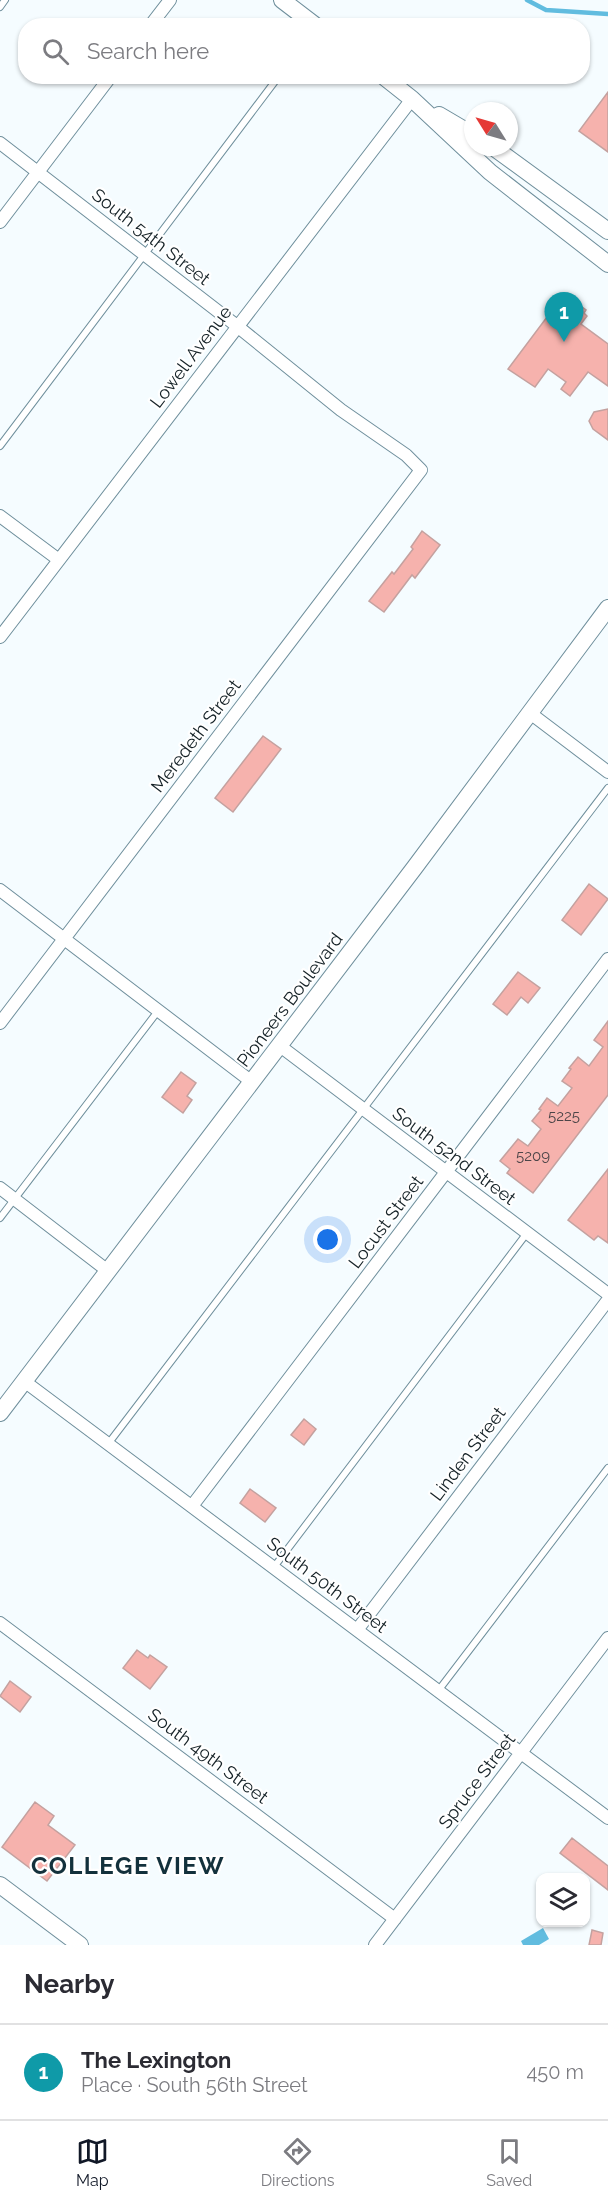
<!DOCTYPE html>
<html lang="en">
<head>
<meta charset="utf-8">
<style>
	body { margin:0; font-family:Raleway,sans-serif; background:#f7f7f7; color:#2b2b33 }
	.controls { position:absolute; right:18px; bottom:18px; display:grid; overflow:hidden; border-radius:12px; box-shadow:0 2px 4px #0004 }
	.controls button { width:54px; height:54px; display:grid; place-items:center; padding:0; border:0; border-bottom:2px solid #e1e1e2; background:#fff; color:#2b2b33; font:30px sans-serif }
	.compass { position:absolute; left:464px; top:102px; width:54px; height:54px; border-radius:50%; background:#fff; box-shadow:0 2px 4px #0004; rotate:307deg }
	.you { position:absolute; left:328px; top:1240px; width:21px; height:21px; margin:-15px; border:4px solid #fff; border-radius:50%; background:#1a73e8; box-shadow:0 0 0 9px #1a73e833 }
	.badge { display:grid; place-items:center; width:39px; height:39px; border-radius:50%; background:#111827; color:#fff; font-size:20px; font-weight:700 }
	.pin { position:absolute; translate:-50% -50px; filter:drop-shadow(0 2px 3px #0008) }
	.pin::after { content:''; position:absolute; top:32px; width:21px; height:18px; background:inherit; clip-path:polygon(0 0,100% 0,50% 100%) }
	.list { margin:0; padding:0; list-style:none }
	h2 { display:flex; justify-content:space-between; align-items:center; height:78px; margin:0; padding:0 24px; font-size:26px }
	h2 small { font-size:20px; font-weight:400; color:#7c7c81 }
	.list li { display:grid; grid-template-columns:39px 1fr auto; gap:18px; align-items:center; box-sizing:border-box; height:96px; padding:0 24px; border-top:2px solid #e1e1e2 }
	.list b { display:block; font-size:22px; white-space:nowrap }
	.list p { margin:0; font-size:20px; white-space:nowrap; color:#7c7c81 }
	.list em { font-size:20px; font-style:normal; color:#7c7c81 }
	.icon { flex:none; width:33px; height:33px; fill:none; stroke:currentColor; stroke-width:2; stroke-linecap:round; stroke-linejoin:round }
	.map { position:relative; flex:none; width:608px; height:1945px; overflow:hidden }
	.search { position:absolute; background:#fff; box-shadow:0 2px 4px #0004; left:18px; right:18px; top:18px; height:66px; display:flex; align-items:center; gap:15px; box-sizing:border-box; padding:0 21px; border-radius:24px; color:#7c7c81; font-size:22px }
	.sheet { height:174px; background:#fff }
	nav { display:flex; justify-content:space-around; align-items:center; box-sizing:border-box; height:84px; border-top:2px solid #e1e1e2; background:#fff; font-size:16px; color:#7c7c81 }
	nav a { display:grid; justify-items:center; gap:3px }
	nav .on { color:#111827 }
	.map>svg:first-child { display:block }
</style>
</head>
<body>
<div class="map">
<svg width="608" height="1945" viewBox="0 0 608 1945">
	<rect width="100%" height="100%" fill="#f5fcff"/>
	<path fill="#61bcdf" d="M543,1928L549,1939L539,1945H523L521,1941Z"/>
	<g fill="none" stroke-linecap="round" stroke-linejoin="round">
		<path stroke="#61bcdf" stroke-width="4.5" d="M527,0L546,10L608,14"/>
	</g>
	<path fill="#f6b2ad" stroke="#c4a19f" stroke-width="1.5" d="M608,92V152L579,131Z
		M562,297L568,301L570,298L586,310L584,313L587,316L581,324L608,344V386L588,372L570,396L561,389L566,382L548,369L535,387L508,369Z
		M608,409V440L593,429L589,421L594,412Z
		M422,531L440,545L415,578L412,575L384,612L369,601L392,572L394,574L413,549L411,547Z
		M263,736L281,749L233,812L215,798Z
		M589,884L608,899L581,935L562,920Z
		M518,972L540,988L528,1003L521,997L507,1015L493,1004Z
		M608,1021V1095L533,1193L507,1173L510,1169L500,1161L518,1139L528,1146L541,1129L532,1121L541,1110L539,1109L547,1098L558,1106L572,1088L562,1081L571,1069L569,1068L578,1057L589,1066L603,1047L594,1040Z
		M181,1072L196,1083L187,1096L192,1100L183,1113L162,1097Z
		M608,1169V1243L598,1236L594,1240L568,1220Z
		M304,1419L316,1429L304,1445L291,1435Z
		M250,1489L276,1508L265,1522L240,1503Z
		M137,1650L148,1658L150,1655L167,1667L150,1689L123,1668Z
		M10,1681L31,1697L20,1712L0,1696Z
		M35,1802L54,1816L48,1825L75,1845L47,1881L2,1847Z
		M572,1838L608,1866V1890L560,1853Z
		M592,1930L603,1933L601,1945H589Z"/>
	<g fill="none" stroke-linecap="round" stroke-linejoin="round">
		<g stroke="#6f8f9c" stroke-width="8">
			<path id="service" d="M0,7L5,0
				M0,446L279,76
				M0,1218L158,1011
				M108,1444L608,788
				M274,1567L527,1233
				M438,1691L608,1468"/>
		</g>
		<g stroke="#6f8f9c" stroke-width="14">
			<path id="minor" d="M150,26L170,0
				M0,143L237,326L341,410L406,455L421,470L0,1023
				M0,222L111,76
				M0,516L59,560
				M0,637L412,99
				M530,713L608,772
				M0,890L252,1082
				M280,1046L608,1294
				M0,1188L108,1271
				M24,1381L608,1818
				M192,1506L608,959
				M0,1623L395,1919
				M357,1630L608,1300
				M375,1945L608,1638"/>
		</g>
		<g stroke="#6f8f9c" stroke-width="18">
			<path id="secondary" d="M282,0L316,26
				M383,76L412,99L490,172L608,264
				M439,115L473,135
				M493,147L608,231
				M0,1413L415,867L608,608
				M0,1885L80,1945"/>
		</g>
		<use href="#service" stroke="#fff" stroke-width="6"/>
		<use href="#minor" stroke="#fff" stroke-width="12"/>
		<use href="#secondary" stroke="#fff" stroke-width="16"/>
	</g>
	<g text-anchor="middle" stroke-width="4.5" stroke-linejoin="round" paint-order="stroke">
		<g font-size="15" fill="#4c4548">
			<text x="564" y="1121">5225</text>
			<text x="533" y="1161">5209</text>
		</g>
		<g font-size="18" fill="#142126" stroke="#fff">
			<text transform="translate(151 237) rotate(38)" y="6">South 54th Street</text>
			<text transform="translate(191 357) rotate(-53)" y="6">Lowell Avenue</text>
			<text transform="translate(196 736) rotate(-53)" y="6">Meredeth Street</text>
			<text transform="translate(290 1000) rotate(-53)" y="6">Pioneers Boulevard</text>
			<text transform="translate(454 1156) rotate(37)" y="6">South 52nd Street</text>
			<text transform="translate(386 1222) rotate(-53)" y="6">Locust Street</text>
			<text transform="translate(468 1454) rotate(-53)" y="6">Linden Street</text>
			<text transform="translate(327 1585) rotate(37)" y="6">South 50th Street</text>
			<text transform="translate(208 1756) rotate(37)" y="6">South 49th Street</text>
			<text transform="translate(477 1781) rotate(-53)" y="6">Spruce Street</text>
		</g>
		<g font-size="24" font-weight="bold" letter-spacing="1.5" fill="#13313c" stroke="#fff">
			<text x="128" y="1874">COLLEGE VIEW</text>
		</g>
	</g>
</svg>
<div class="controls">
<button><svg class="icon" aria-label="layers" viewBox="0 0 24 24"><path d="M12 4l9 5-9 5-9-5zM3 14l9 5 9-5"/></svg></button>
</div>
<svg class="compass" viewBox="-18 -18 36 36"><path d="M0-13l5 13h-10z" fill="#e53935"/><path d="M0 13l5-13h-10z" fill="#7c7c81"/></svg>
<div class="you"></div>
<div class="pin badge" style="left:564px;top:342px;background:#0f9aa8">1</div>
<div class="search"><svg class="icon" aria-label="search" viewBox="0 0 24 24"><circle cx="10" cy="10" r="6"/><path d="M15 15l6 6"/></svg>Search here</div>
</div>
<section class="sheet">
<h2>Nearby<small></small></h2>
<ul class="list">
<li><span class="badge" style="background:#0f9aa8">1</span><div><b>The Lexington</b><p>Place · South 56th Street</p></div><em>450 m</em></li>
</ul>
</section>
<nav>
<a class="on"><svg class="icon" aria-label="map" viewBox="0 0 24 24"><path d="M3 6l6-2 6 2 6-2v14l-6 2-6-2-6 2zM9 4v14M15 6v14"/></svg>Map</a>
<a><svg class="icon" aria-label="directions" viewBox="0 0 24 24"><path d="M12 3l9 9-9 9-9-9zM9 14v-3h6M13 9l2 2-2 2"/></svg>Directions</a>
<a><svg class="icon" aria-label="saved" viewBox="0 0 24 24"><path d="M7 4h10v16l-5-4-5 4z"/></svg>Saved</a>
</nav>
</body>
</html>
